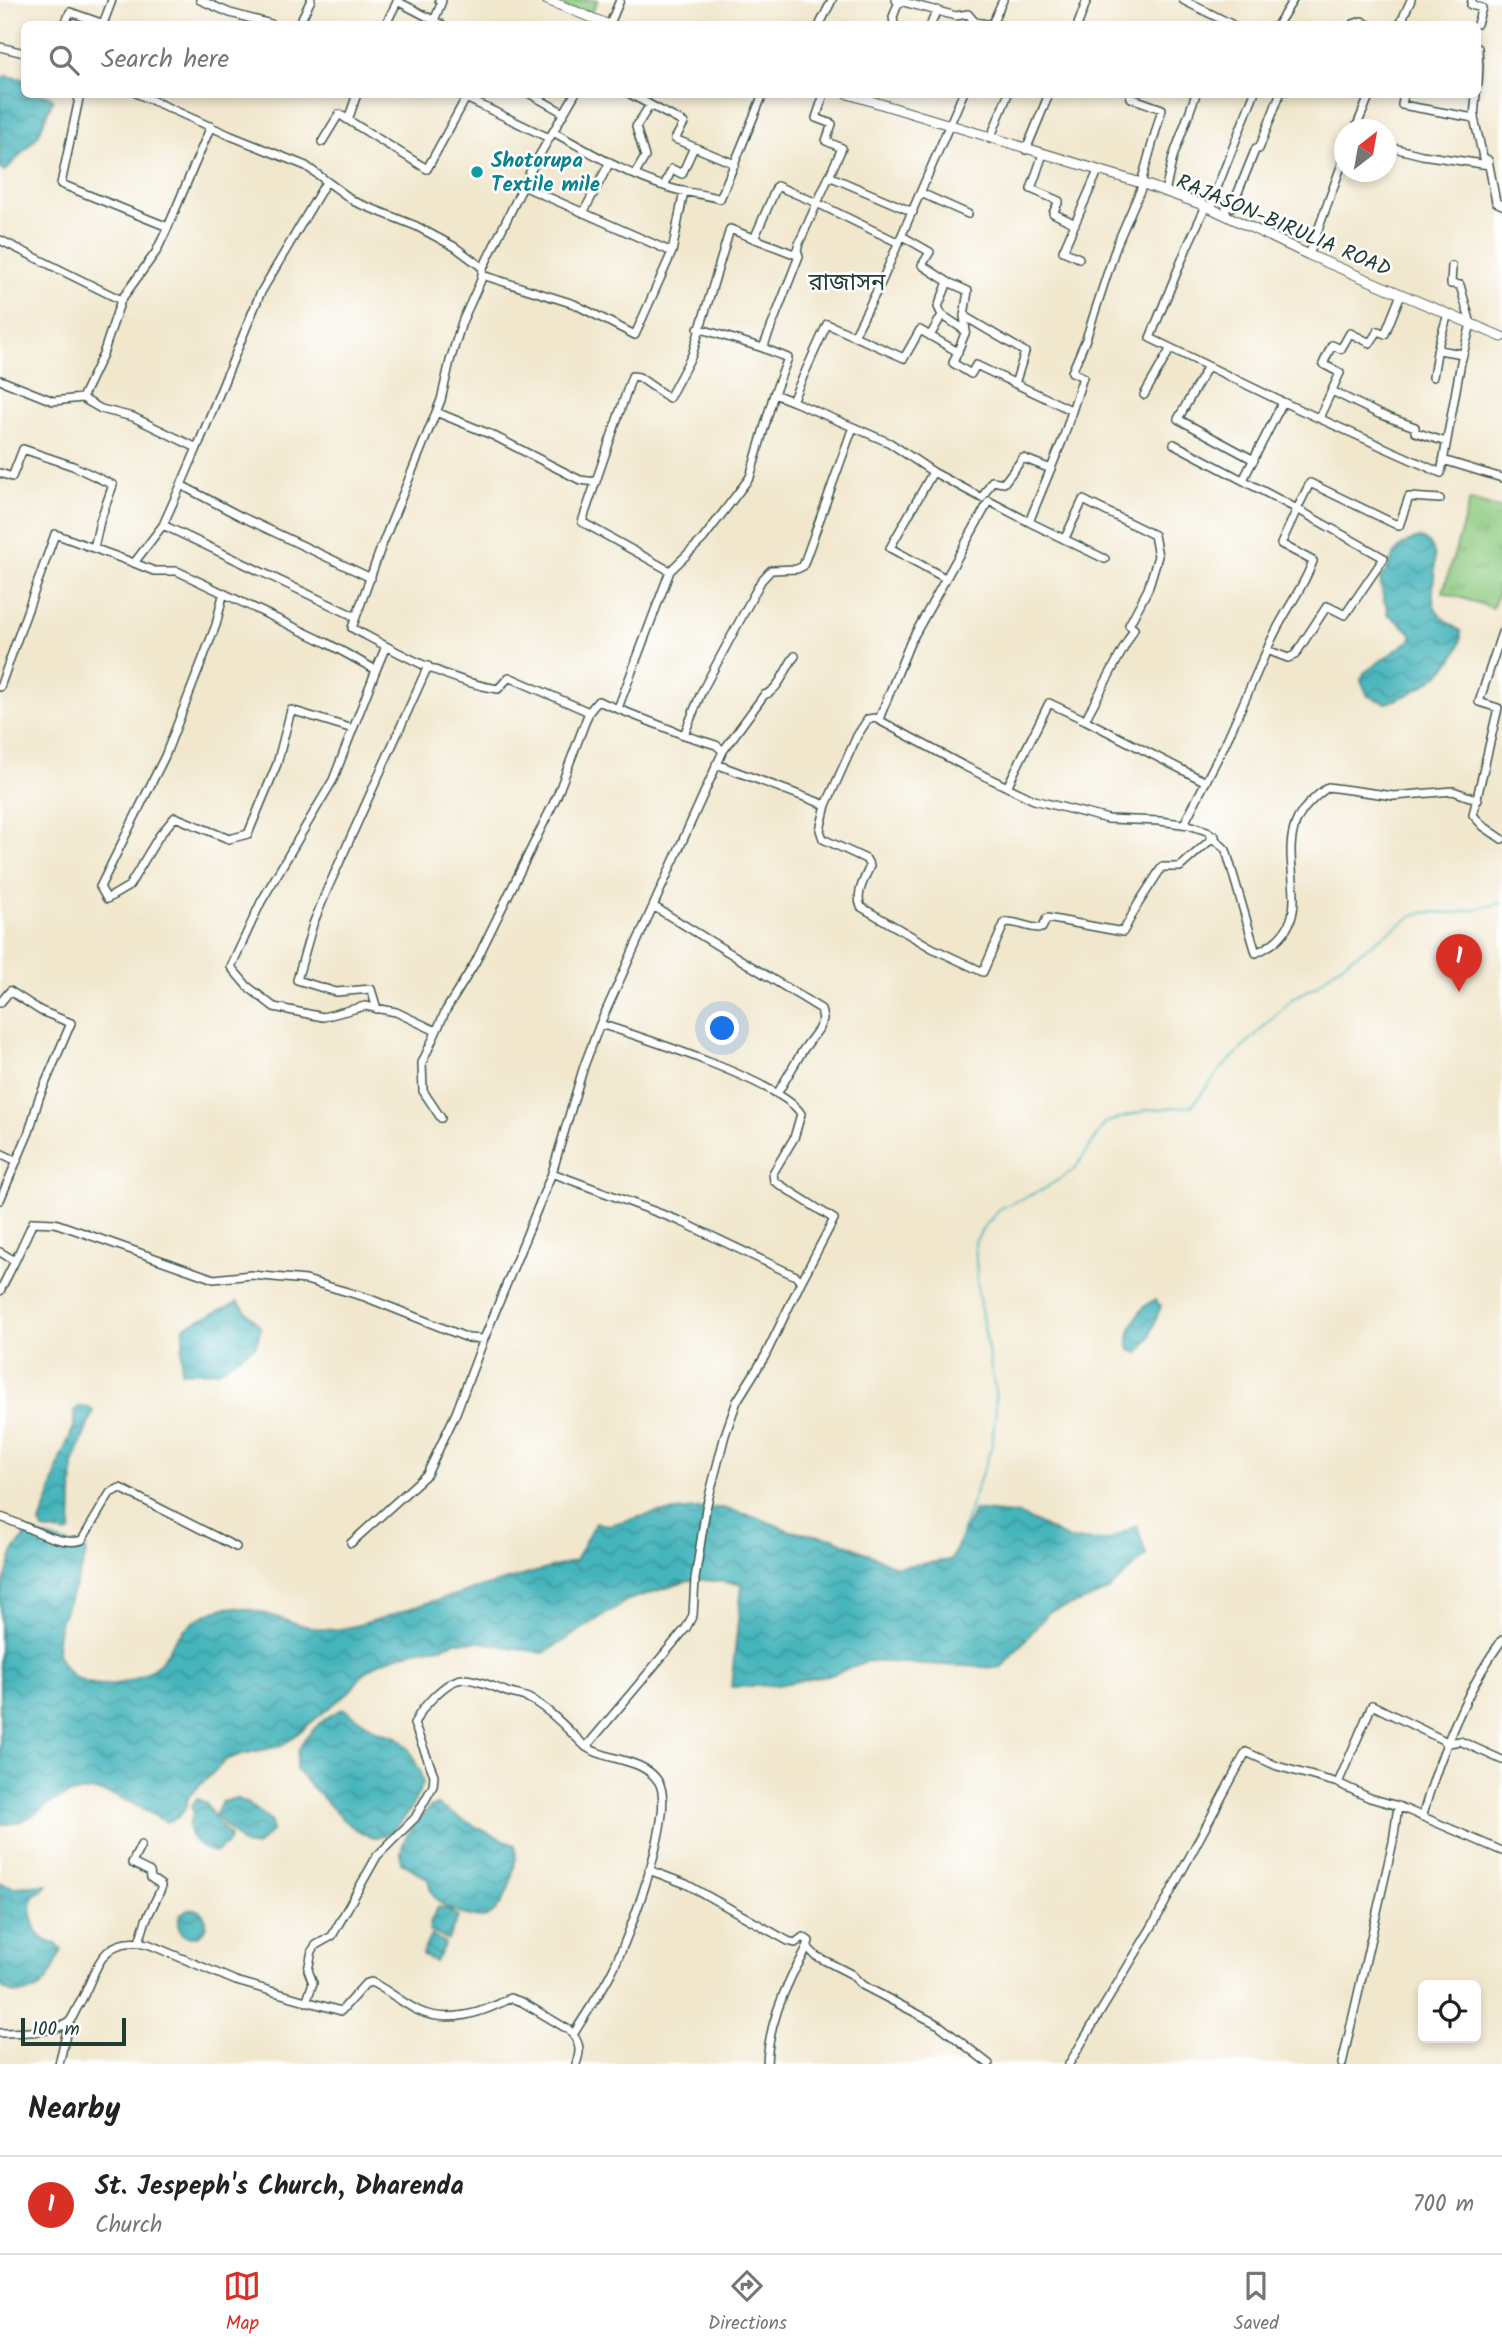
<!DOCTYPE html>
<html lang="en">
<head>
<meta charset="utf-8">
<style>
	body { margin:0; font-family:Kalam,"Noto Sans Bengali",sans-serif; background:#f2f2f2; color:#222 }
	.controls { position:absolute; right:21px; bottom:21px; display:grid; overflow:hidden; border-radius:10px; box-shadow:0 4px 10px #0003 }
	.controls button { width:63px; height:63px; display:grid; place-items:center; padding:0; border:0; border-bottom:2px solid #e0e0e0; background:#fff; color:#222; font:35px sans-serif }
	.compass { position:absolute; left:1334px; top:119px; width:63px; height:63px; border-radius:50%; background:#fff; box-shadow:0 4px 10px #0003; rotate:31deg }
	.scale { position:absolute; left:21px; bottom:18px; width:105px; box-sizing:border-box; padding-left:7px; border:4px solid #1f3d34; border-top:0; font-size:19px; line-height:24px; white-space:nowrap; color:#1f3d34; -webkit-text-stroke:5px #fff; paint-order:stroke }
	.you { position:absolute; left:723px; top:1029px; width:24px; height:24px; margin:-18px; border:5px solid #fff; border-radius:50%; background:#1a73e8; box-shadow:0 0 0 10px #1a73e833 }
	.badge { display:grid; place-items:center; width:46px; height:46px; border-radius:50%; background:#d93025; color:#fff; font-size:23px; font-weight:700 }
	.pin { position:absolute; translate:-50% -58px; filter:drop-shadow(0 2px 4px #0008) }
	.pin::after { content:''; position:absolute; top:37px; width:24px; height:21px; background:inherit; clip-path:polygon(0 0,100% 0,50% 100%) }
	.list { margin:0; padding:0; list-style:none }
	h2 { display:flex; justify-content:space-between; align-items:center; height:91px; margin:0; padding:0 28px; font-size:30px }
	h2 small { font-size:23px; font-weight:400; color:#767676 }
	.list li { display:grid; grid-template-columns:46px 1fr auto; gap:21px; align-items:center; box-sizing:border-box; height:98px; padding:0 28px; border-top:2px solid #e0e0e0 }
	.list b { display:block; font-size:26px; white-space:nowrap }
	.list p { margin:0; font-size:23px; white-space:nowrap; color:#767676 }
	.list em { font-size:23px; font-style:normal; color:#767676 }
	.icon { flex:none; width:38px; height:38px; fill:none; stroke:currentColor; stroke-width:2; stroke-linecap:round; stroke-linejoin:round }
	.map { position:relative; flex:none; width:1502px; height:2064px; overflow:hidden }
	.search { position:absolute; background:#fff; box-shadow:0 4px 10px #0003; left:21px; right:21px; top:21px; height:77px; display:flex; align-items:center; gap:18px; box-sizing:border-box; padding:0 24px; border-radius:10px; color:#767676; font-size:26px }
	.sheet { height:189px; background:#fff }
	nav { display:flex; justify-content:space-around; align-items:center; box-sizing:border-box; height:98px; border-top:2px solid #e0e0e0; background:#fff; font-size:19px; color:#767676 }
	nav a { display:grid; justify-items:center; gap:4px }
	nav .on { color:#d93025 }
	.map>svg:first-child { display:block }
</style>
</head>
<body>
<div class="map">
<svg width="1502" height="2064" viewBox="0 0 1502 2064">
	<defs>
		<pattern id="grass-tufts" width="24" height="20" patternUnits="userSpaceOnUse" patternTransform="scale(1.75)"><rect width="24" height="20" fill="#8cc97f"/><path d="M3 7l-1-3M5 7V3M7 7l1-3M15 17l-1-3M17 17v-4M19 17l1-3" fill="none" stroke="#72a469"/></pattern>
		<pattern id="water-waves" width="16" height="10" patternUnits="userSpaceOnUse" patternTransform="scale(1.75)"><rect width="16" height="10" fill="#45b5bc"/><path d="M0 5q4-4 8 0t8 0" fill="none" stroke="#39949a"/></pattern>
	</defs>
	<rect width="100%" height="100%" fill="#fff"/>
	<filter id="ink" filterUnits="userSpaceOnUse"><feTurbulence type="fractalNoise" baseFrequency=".0143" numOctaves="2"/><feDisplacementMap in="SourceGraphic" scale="14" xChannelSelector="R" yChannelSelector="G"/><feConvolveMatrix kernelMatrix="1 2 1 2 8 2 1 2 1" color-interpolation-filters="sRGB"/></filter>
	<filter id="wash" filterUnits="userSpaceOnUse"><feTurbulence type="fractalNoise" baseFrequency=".00686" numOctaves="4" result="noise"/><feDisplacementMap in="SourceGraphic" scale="28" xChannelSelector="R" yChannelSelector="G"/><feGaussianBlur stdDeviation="1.57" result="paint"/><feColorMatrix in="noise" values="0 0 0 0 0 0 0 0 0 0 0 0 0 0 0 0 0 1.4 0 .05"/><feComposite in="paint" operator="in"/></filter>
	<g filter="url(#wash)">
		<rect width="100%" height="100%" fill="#f1e7cd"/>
		<path fill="url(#grass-tufts)" stroke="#56835a" stroke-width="2" d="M550,0H598L588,20Z
			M1470,500L1502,509V579L1493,608L1443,592Z"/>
		<path fill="url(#water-waves)" stroke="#327978" stroke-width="2" d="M6,76L24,79V94L48,95L53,99L38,136L5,171L0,168V79Z
			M1420,538C1449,547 1425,589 1436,609C1441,619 1453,625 1461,632C1463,666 1414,695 1386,703L1368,696L1361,680L1364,673L1410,640L1413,636L1407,629L1387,613L1388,607L1384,602L1380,580C1395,561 1391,544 1420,538Z
			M1155,1300L1161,1306C1154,1321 1151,1343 1138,1353L1130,1349C1125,1334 1139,1306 1155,1300Z
			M238,1302L261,1328L256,1345L218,1371L181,1372L184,1327Z
			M80,1406L89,1407L93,1412L73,1464L71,1530L67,1534L43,1530L40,1523L49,1499L60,1459L74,1427V1411Z
			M706,1508H722L756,1517L790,1531L833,1538L897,1567L951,1560L974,1510L1021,1515L1071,1540L1108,1541L1137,1525L1146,1555L1109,1590L1082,1602L1050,1611L1001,1668L867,1661L831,1675L777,1685L731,1687L742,1584L695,1579L628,1600L544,1653L481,1642H455L441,1647L415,1650L381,1662L363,1674L351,1690L282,1746L242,1754L226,1760L189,1796L184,1811L177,1818L166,1822C124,1800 96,1775 49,1804C29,1816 26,1824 0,1824V1596L14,1550L24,1539L26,1531L86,1549C84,1587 38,1634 66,1669C87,1694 130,1686 154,1668C164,1661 169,1648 176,1639C186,1625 204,1614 220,1609C254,1600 302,1635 340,1629C369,1624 398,1612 427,1603C476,1588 526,1575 575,1561L595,1523L609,1525L656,1513Z
			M344,1709L379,1732L397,1737L408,1748L420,1771L423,1784L409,1812L394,1830L386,1836L375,1837L361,1833L346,1822L296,1770C296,1762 297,1754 300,1747C308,1733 328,1713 344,1709Z
			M236,1798L249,1804L271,1821L272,1830L257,1847L244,1845L215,1815L222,1802Z
			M197,1799L206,1803L215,1819L230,1836L229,1842L216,1852C205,1852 187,1838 189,1825C189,1822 193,1815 194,1814L191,1806Z
			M437,1805L480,1829L515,1845C519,1863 506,1910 486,1917C478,1921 447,1909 440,1903C432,1897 430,1888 428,1879L401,1862C398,1840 417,1822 430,1807Z
			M0,1883L14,1887L47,1885L41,1891L33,1895C28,1914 33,1941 57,1944L62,1950C57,1960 53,1973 46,1981C34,1995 12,1998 0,1985Z
			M438,1907L449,1910L458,1917L448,1940L429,1931L431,1921Z
			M178 1923a14 14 0 1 1 28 0a14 14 0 1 1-28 0Z
			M431,1935L445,1943L435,1962L422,1954Z"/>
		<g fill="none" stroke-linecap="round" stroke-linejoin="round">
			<path stroke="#45b5bc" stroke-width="2" d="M960,1542L964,1525L992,1445L996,1408L995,1390L978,1293L975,1242L984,1227L1001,1208L1044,1189L1075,1169L1105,1123L1147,1110L1192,1106L1220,1070L1293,998L1316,986L1335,969L1415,914L1427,912L1456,913L1502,903"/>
		</g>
	</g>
	<g filter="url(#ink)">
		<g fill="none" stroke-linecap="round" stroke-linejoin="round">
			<g stroke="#3e564b" stroke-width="10">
				<path id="minor" d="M200,0L230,13L271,24
					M896,0L956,16L968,14L975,22L986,24
					M1183,0L1231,24
					M1472,0L1471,5L1482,8L1477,24
					M397,1L441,24
					M434,21L442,1L439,0
					M65,24L70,12L104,24
					M103,24L112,0
					M299,24L311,0
					M386,24L398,0
					M610,24L620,0
					M820,24L832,0
					M894,24L893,17L899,1
					M931,24L937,10
					M992,24L1003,0
					M1078,24L1087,0
					M1278,24L1293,0
					M1353,24L1362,21L1367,24
					M1400,24L1411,0
					M0,47L24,53
					M1478,48L1479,66L1478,84
					M80,94L61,184L168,227L156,252L121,300L103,354L82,398L101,409L133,417L197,448L260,294L326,182
					M138,94L231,136L306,166L355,202L416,226L455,247L483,268L481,280L462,322L450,361L441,400L382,545L352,628C397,652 446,681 498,689L509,677L589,712L557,796L475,963L446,1010L422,1063L423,1091L441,1118
					M357,94L348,120L427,169L466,98L549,138
					M530,94L564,113
					M630,94L684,123L675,139L694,147L682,174L672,169L664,186
					M1130,94L1131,98L1162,109L1141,183
					M1404,94L1402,105L1474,118L1483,157L1488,160L1496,202L1502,205
					M1474,118L1476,94
					M1355,130L1370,94
					M553,132C590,152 627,175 667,187C684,193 702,193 720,199L763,94
					M990,139L1008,94
					M322,142L339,114L348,120
					M1386,146L1422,155L1489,165
					M694,147L735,164
					M1026,150L1049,94
					M1043,154L1031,189L1059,201L1053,213L1075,224
					M635,174L645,157L636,127L650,105
					M829,176L913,212
					M1165,192L1173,157L1196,94
					M921,193L968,214
					M1206,206L1188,245L1150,338L1276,399L1441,473L1461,362L1471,324L1460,285L1451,284L1452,266
					M1212,208L1217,188L1254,94
					M583,213L610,162
					M1226,214V205L1232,207L1256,148L1259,149L1280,94
					M168,227L211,126
					M902,236L930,252L922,265L948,282
					M754,239L777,186L817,203L899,243
					M0,240L121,300
					M672,252L684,191
					M1309,255L1344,158
					M799,256L797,250L800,241L842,148L826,141L832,124L816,118L824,94
					M1079,258L1063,251L1098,171
					M483,268L532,168L575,94
					M482,275L574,304L635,335L672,252L523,186
					M964,316L1025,352L1015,384
					M698,328L763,348
					M966,331L964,316L968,291L948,282L938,307L942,315L966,331L953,363L971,374L976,365L1071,410
					M854,336L904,358L920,330L958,352
					M930,336L942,315
					M1438,350L1463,354
					M1208,366L1178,419L1254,460
					M1433,377L1438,346L1448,314
					M0,380L53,401L82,398
					M1332,391L1379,414L1415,427V432L1446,442
					M774,394L792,401
					M1144,395L1171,348
					M436,412L492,435L580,480L596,482
					M1319,418L1340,373L1323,364L1332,345L1341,349L1350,333L1370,343L1378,331L1385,334L1401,294
					M853,427L890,443L933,472
					M1174,444L1297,509L1281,544L1313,561C1302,592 1279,618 1267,650
					M197,448L181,485L240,516L371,578
					M1443,460L1502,478
					M0,473L12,477L23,449L73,466L113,485L100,521L94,548
					M1243,480L1283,402
					M1029,522L1105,559
					M163,525L356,617
					M1065,538L1083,500L1154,535L1158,556L1148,589L1129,625L1134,629L1085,720L1206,782
					M134,563L154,571H177L327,643L376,670L333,780L261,902L231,967L247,986L274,1007L323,1017L365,1006L396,1012L436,1031
					M945,578L890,548L933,472L982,498L992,481L1004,483L1023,458L1051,469
					M223,595L216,625L165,756L100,887L107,899L129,886L159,836L175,817L229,839L248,834L277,764L291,710L353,729
					M1502,632L1479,702L1498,708L1473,815L1483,826L1502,839
					M376,670L386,646
					M0,687L55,534L134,563L163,525L181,485
					M618,708L670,571L582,522L632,376L639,377L669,398L692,355L730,229L799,256L763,348L788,358L774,394L750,477L703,539L670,571
					M879,719L910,643L989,501L1029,522L1063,439L1083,377L1072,372L1086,339L1117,244L1143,184
					M684,735L701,693L761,581L771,570L797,569L803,566L853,427L792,401L827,324L854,336L881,283L963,94
					M723,751L764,695C780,690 785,668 795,656
					M716,764L826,805L820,830L823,839L866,859L870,866C865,878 855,894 861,907L932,948L983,972L1005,922C1018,921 1029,929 1042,928L1047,918L1123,932L1138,904L1162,867H1180L1215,836
					M1007,787L1049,703L1085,720
					M826,805L857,736L868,719L875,718L964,766L1034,800L1108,819L1160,821L1189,825L1207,831L1226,850L1256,953C1325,922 1274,866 1298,818C1305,805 1317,795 1328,787L1394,796L1453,791L1478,800
					M1184,824L1226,742L1267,650L1288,658L1295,655L1327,606L1345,615L1384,558L1297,509L1310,483L1399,526L1409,497L1440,499
					M653,906L821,1009L823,1019L818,1030L803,1050L777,1094
					M0,1003L10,991L41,1011L71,1023L39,1098L29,1132L0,1200
					M377,1009L371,989L336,992L297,980L313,924L327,890L428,666
					M600,1024C638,1036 784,1083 801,1114L794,1138L773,1173L774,1181L834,1219L801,1282
					M0,1153L17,1161
					M0,1252L15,1261L0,1291
					M15,1261L33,1222L55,1223L214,1279L251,1275L306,1280L365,1297L468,1338L484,1339L552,1173L584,1066L600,1024L723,751L716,745L684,735L598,701L589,712
					M0,1517C22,1523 61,1548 82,1540L110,1493L120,1488L236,1547
					M351,1543L427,1474L456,1413L484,1339
					M1338,1783L1372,1705L1449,1743L1460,1741L1502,1760
					M1422,1817C1440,1755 1464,1692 1502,1640
					M649,1870L686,1884L788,1941L795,1943L803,1937L809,1941C807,1953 798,1963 792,1975C779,2002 768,2034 767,2064
					M139,1942L146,1920L161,1889V1885L151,1878L150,1872L132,1863L141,1845
					M808,1948L816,1956L851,1974L862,1985L939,2025L989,2064
					M306,2002L313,1983L308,1970L312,1951L316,1945L332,1936L377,1856L415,1818L433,1786L434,1775L414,1724C421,1708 447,1678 465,1679C480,1680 494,1687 507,1692C513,1694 521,1695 528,1698C550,1709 568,1730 586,1747L686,1628L693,1615L695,1579L706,1508L725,1435L737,1401L765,1356L801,1282L796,1276L785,1271L680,1221L552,1173
					M0,2033C17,2033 55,2033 69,2022C72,2019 75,2012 77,2008C98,1975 96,1934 148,1944L236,1981L341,2011L365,1984L371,1982C388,1990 402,2003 419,2011C448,2024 484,2013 510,1998L522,2002L569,2030L573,2035
					M59,2064L69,2022
					M576,2064C580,2053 581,2045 573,2035C586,2013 601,1993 612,1971C628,1940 678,1808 658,1781C643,1758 607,1761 586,1747
					M1069,2064L1154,1923L1246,1752L1277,1766L1338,1783L1370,1798L1398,1806L1502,1851
					M1342,2064L1393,1842L1398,1806"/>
			</g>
			<g stroke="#3e564b" stroke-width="11">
				<path id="tertiary" d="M547,0L607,24
					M848,94L1141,183L1206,206L1309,255L1502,337"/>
			</g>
			<use href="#minor" stroke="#fff" stroke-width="7"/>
			<use href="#tertiary" stroke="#fff" stroke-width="9"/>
		</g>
	</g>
	<circle fill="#0f9aa8" stroke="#fff" stroke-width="2.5" cx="477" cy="172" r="7"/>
	<g text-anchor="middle" stroke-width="5" stroke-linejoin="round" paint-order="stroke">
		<g font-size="21" font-weight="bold" fill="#0d838f" stroke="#fff" text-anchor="start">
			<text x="491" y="167">Shotorupa<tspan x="491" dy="24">Textile mile</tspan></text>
		</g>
		<g font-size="21" fill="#1f3d34" stroke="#fff">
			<text transform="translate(1284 225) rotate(23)" y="7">RAJASON-BIRULIA ROAD</text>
		</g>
		<g font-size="24" fill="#1f3d34" stroke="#fff">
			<text x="847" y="290">রাজাসন</text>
		</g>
	</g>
</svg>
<div class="controls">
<button><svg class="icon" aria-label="locate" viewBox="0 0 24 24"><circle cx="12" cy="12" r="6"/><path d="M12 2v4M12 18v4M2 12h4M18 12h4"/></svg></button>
</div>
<svg class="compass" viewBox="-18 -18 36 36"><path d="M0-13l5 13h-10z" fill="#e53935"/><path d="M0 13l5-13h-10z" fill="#767676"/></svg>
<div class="scale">100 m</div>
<div class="you"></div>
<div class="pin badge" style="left:1459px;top:992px">1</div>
<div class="search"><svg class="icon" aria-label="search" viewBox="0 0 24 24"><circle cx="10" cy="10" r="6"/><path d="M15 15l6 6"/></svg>Search here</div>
</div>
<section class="sheet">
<h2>Nearby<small></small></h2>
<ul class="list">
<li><span class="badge">1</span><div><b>St. Jespeph's Church, Dharenda</b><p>Church</p></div><em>700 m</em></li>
</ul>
</section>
<nav>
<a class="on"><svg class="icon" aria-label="map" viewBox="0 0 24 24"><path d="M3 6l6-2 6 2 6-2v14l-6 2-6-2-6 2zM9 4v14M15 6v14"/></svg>Map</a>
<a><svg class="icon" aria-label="directions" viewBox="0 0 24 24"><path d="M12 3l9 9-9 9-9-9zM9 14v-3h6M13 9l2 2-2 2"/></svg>Directions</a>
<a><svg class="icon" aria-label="saved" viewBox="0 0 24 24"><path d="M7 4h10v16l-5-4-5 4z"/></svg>Saved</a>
</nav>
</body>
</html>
